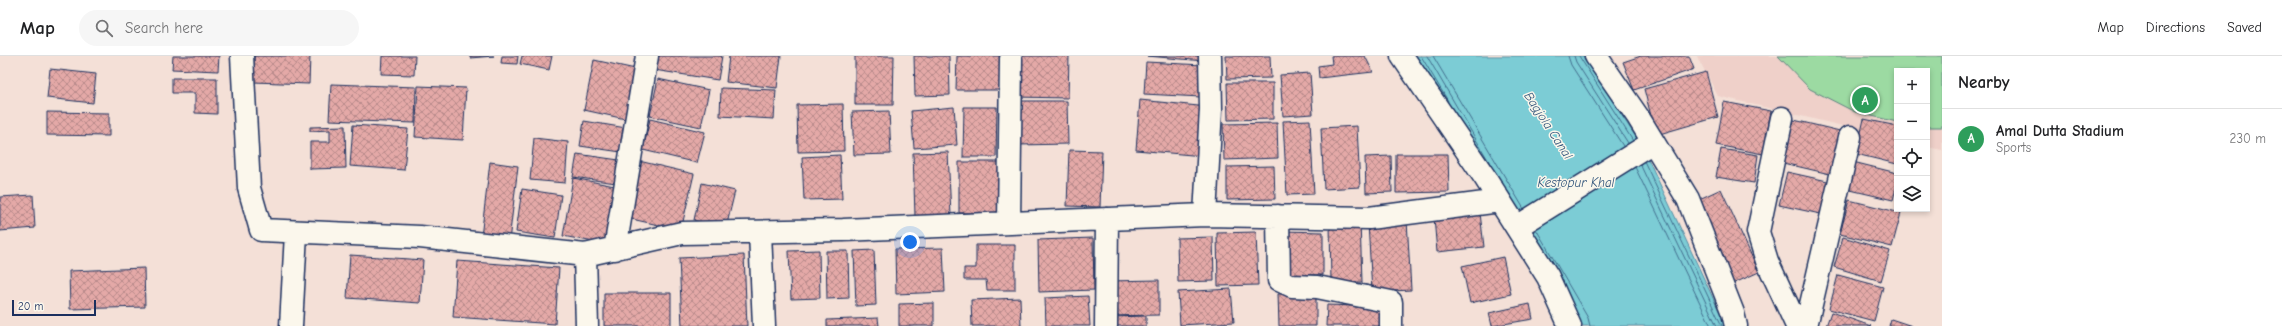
<!DOCTYPE html>
<html lang="en">
<head>
<meta charset="utf-8">
<style>
	body { margin:0; font-family:"Comic Neue",sans-serif; background:#f6f6f6; color:#202124 }
	.controls { position:absolute; right:12px; top:12px; display:grid; overflow:hidden; border-radius:0px; box-shadow:0 2px 6px #0003 }
	.controls button { width:36px; height:36px; display:grid; place-items:center; padding:0; border:0; border-bottom:1px solid #e0e0e0; background:#fff; color:#202124; font:20px sans-serif }
	.scale { position:absolute; left:12px; bottom:10px; width:84px; box-sizing:border-box; padding-left:4px; border:2px solid #1b2f5e; border-top:0; font-size:11px; line-height:14px; white-space:nowrap; color:#1b2f5e; -webkit-text-stroke:3px #fbf7ec; paint-order:stroke }
	.you { position:absolute; left:910px; top:186px; width:14px; height:14px; margin:-10px; border:3px solid #fff; border-radius:50%; background:#1a73e8; box-shadow:0 0 0 6px #1a73e833 }
	.badge { display:grid; place-items:center; width:26px; height:26px; border-radius:50%; background:#1f6fb2; color:#fff; font-size:13px; font-weight:700 }
	.pin { position:absolute; translate:-50% -50%; border:2px solid #fff; box-shadow:0 1px 4px #0006 }
	.list { margin:0; padding:0; list-style:none }
	h2 { display:flex; justify-content:space-between; align-items:center; height:52px; margin:0; padding:0 16px; font-size:17px }
	h2 small { font-size:13px; font-weight:400; color:#757577 }
	.list li { display:grid; grid-template-columns:26px 1fr auto; gap:12px; align-items:center; box-sizing:border-box; height:60px; padding:0 16px; border-top:1px solid #e0e0e0 }
	.list b { display:block; font-size:15px; white-space:nowrap }
	.list p { margin:0; font-size:13px; white-space:nowrap; color:#757577 }
	.list em { font-size:13px; font-style:normal; color:#757577 }
	.icon { flex:none; width:22px; height:22px; fill:none; stroke:currentColor; stroke-width:2; stroke-linecap:round; stroke-linejoin:round }
	.map { position:relative; flex:none; width:1942px; height:270px; overflow:hidden }
	header { display:flex; align-items:center; gap:24px; box-sizing:border-box; height:56px; padding:0 20px; background:#fff; border-bottom:1px solid #e0e0e0 }
	header strong { font-size:19px }
	nav { display:flex; gap:22px; margin-inline-start:auto; font-size:14px }
	.search { width:280px; height:36px; background:#f6f6f6; display:flex; align-items:center; gap:10px; box-sizing:border-box; padding:0 14px; border-radius:22px; color:#757577; font-size:15px }
	main { display:flex }
	aside { flex:1; background:#fff }
	.map>svg:first-child { display:block }
</style>
</head>
<body>
<header>
<strong>Map</strong>
<div class="search"><svg class="icon" aria-label="search" viewBox="0 0 24 24"><circle cx="10" cy="10" r="6"/><path d="M15 15l6 6"/></svg>Search here</div>
<nav><a>Map</a><a>Directions</a><a>Saved</a></nav>
</header>
<main>
<div class="map">
<svg width="1942" height="270" viewBox="0 0 1942 270">
	<defs>
		<pattern id="building-cross-hatch" width="8" height="8" patternUnits="userSpaceOnUse"><rect width="8" height="8" fill="#e4a9a7"/><path d="M0 0l8 8M0 8l8-8" fill="none" stroke="#b88a8b"/></pattern>
	</defs>
	<rect width="100%" height="100%" fill="#f4e0d7"/>
	<filter id="ink" filterUnits="userSpaceOnUse"><feTurbulence type="fractalNoise" baseFrequency=".025" numOctaves="2"/><feDisplacementMap in="SourceGraphic" scale="8" xChannelSelector="R" yChannelSelector="G"/><feConvolveMatrix kernelMatrix="1 2 1 2 8 2 1 2 1" color-interpolation-filters="sRGB"/></filter>
	<g filter="url(#ink)">
		<path fill="#efd0c9" d="M1697,0H1942V94L1927,91V15H1897V83L1718,40Z"/>
		<path fill="#9cdaa2" stroke="#5c8480" d="M1778,0H1942V71H1927V15H1897V66L1855,56L1810,33Z"/>
		<path fill="#7cccd5" stroke="#558da5" d="M1416,0H1583L1643,92L1726,270H1576Z"/>
		<g fill="none" stroke-linecap="round" stroke-linejoin="round">
			<path stroke="#426e8e" stroke-width="1" d="M1421,0L1448,45
				M1427,0L1491,109
				M1433,0L1524,153
				M1568,0L1571,9L1623,90
				M1574,0L1576,6L1628,87
				M1579,0L1633,85
				M1644,105L1722,270
				M1640,108L1717,270
				M1635,111L1711,270
				M1536,173L1588,262L1590,270"/>
		</g>
		<path fill="url(#building-cross-hatch)" stroke="#1b2f5e" d="M173,0H219L218,15L172,13Z
			M254,0H310L309,28L253,26Z
			M382,0H415L414,19L381,18Z
			M470,0H494L470,2Z
			M502,0H518L517,8L501,7Z
			M522,0H552L549,14L520,8Z
			M657,0H722L718,24L654,14Z
			M729,0H781L777,32L726,26Z
			M855,0H894L893,49H855Z
			M914,0H949L950,39L915,40Z
			M957,0H1002L1001,34H956Z
			M1016,0H1069L1068,42L1015,41Z
			M1147,0H1205L1204,5Z
			M1226,0H1270L1271,22L1227,23Z
			M1331,0H1365L1373,16L1319,22L1318,10L1332,8Z
			M1641,0H1689L1694,13L1634,34L1623,6Z
			M594,4L640,14L630,64L584,54Z
			M1146,6L1203,9L1201,41L1144,38Z
			M50,13L96,18L93,47L47,42Z
			M1706,16L1718,61L1656,79L1644,33Z
			M1310,17L1313,58L1283,60L1280,19Z
			M172,22H217V58L195,57V37H172Z
			M658,23L709,34L701,71L650,60Z
			M1227,27H1273V63L1228,64Z
			M331,28L416,31L415,67L329,64Z
			M418,30L466,32L463,84L415,81Z
			M721,32L776,34L774,63L720,60Z
			M1140,44L1208,51L1203,100L1136,94Z
			M1018,45H1067L1068,88L1018,89Z
			M1724,46L1771,55L1763,98L1716,89Z
			M843,48L844,95L798,96L797,49Z
			M954,51L957,89L914,92L911,55Z
			M964,51H997L996,101H963Z
			M889,55L891,98L854,99L852,56Z
			M47,56L109,57V80L47,79Z
			M650,63L705,76L697,107L643,94Z
			M1864,63L1897,70V108L1856,98Z
			M1310,64L1314,138L1287,139L1283,65Z
			M1794,64L1844,76L1834,119L1783,107Z
			M584,65L632,73L628,97L580,90Z
			M1277,67L1278,102L1224,104L1223,68Z
			M353,69L408,73L404,114L350,110Z
			M345,70L346,112L310,113V86H330V74L310,75V71Z
			M1357,70L1360,131L1324,133L1321,72Z
			M534,82L568,86L565,127L530,124Z
			M1721,93L1758,99L1754,127L1716,121Z
			M1069,94L1102,95L1100,151L1067,150Z
			M948,96L951,159L915,160L913,97Z
			M577,98L626,105L623,128L573,121Z
			M1396,98H1448L1449,136L1396,137Z
			M840,99L842,143L804,144L802,101Z
			M1391,100L1392,136L1366,137L1365,101Z
			M639,105L694,118L681,174L627,162Z
			M490,106L518,110L509,185L481,181Z
			M959,106H1000V157H959Z
			M1853,106L1897,117V128L1893,144L1846,133Z
			M1274,110L1275,143L1227,144V111Z
			M1787,116L1832,126L1825,159L1779,149Z
			M573,122L620,131L609,189L563,180Z
			M702,127L735,135L726,172L694,164Z
			M522,133L561,139L555,182L516,176Z
			M1721,133L1759,216L1730,229L1693,146Z
			M33,139L35,172L0,175V141Z
			M1849,144L1901,157L1892,191L1840,178Z
			M1480,157L1484,191L1437,196L1434,162Z
			M1407,164L1411,234L1372,236L1368,167Z
			M1360,165L1362,226L1331,227L1330,166Z
			M1283,175L1323,176V219L1282,218Z
			M1256,176L1258,229L1218,230L1217,177Z
			M1213,181L1214,225L1178,226L1177,182Z
			M1843,181L1890,195L1881,225L1834,211Z
			M1093,182L1094,234L1039,236L1038,184Z
			M976,189H1015V234H987L986,224H964V212H976Z
			M943,192L945,236L896,238L895,193Z
			M819,194L820,242L791,243L789,195Z
			M874,194L876,249L856,250L854,195Z
			M826,195H848L849,242L827,243Z
			M350,199L423,204L420,247L347,242Z
			M744,199L747,270H682L679,202Z
			M1503,201L1511,238L1470,247L1462,210Z
			M457,205L559,212L555,268L453,261Z
			M144,212L145,251L70,253L69,215Z
			M1838,219L1883,231L1874,265L1829,253Z
			M1159,224V259L1108,260V225Z
			M1231,233L1234,266L1180,269L1178,236Z
			M604,237H671V270H604Z
			M1316,237V270H1279L1278,238Z
			M1088,240L1090,270H1046L1045,242Z
			M1020,242L1021,270H972L971,244Z
			M934,247V270H899V248Z
			M1530,248L1533,263L1492,270L1489,257Z
			M1327,249L1381,251L1380,270H1326Z
			M1831,256L1871,270H1826Z
			M1146,260V270H1110L1109,261Z
			M878,262L879,270H827V264Z
			M1891,263L1912,270H1889Z"/>
		<g fill="none" stroke-linecap="round" stroke-linejoin="round">
			<g stroke="#1b2f5e" stroke-width="25">
				<path id="minor" d="M242,0L249,132L261,174L420,181L585,199
					M1402,0L1486,123L1548,221L1570,270
					M1596,0L1638,61L1688,143L1733,257L1736,270
					M1782,62L1758,176L1767,205L1797,270
					M1205,159L1369,162L1500,145
					M1278,160L1279,224L1292,230L1317,231L1391,246V270
					M1009,167L1011,3
					M1517,171L1653,86
					M760,176L764,270
					M615,193L647,0
					M291,270L296,177
					M587,270L585,199L682,177L843,174L1205,159L1211,53L1210,0
					M1106,270L1107,163
					M1806,270L1850,81"/>
			</g>
			<use href="#minor" stroke="#fbf7ec" stroke-width="22"/>
		</g>
	</g>
	<g text-anchor="middle" stroke-width="3" stroke-linejoin="round" paint-order="stroke">
		<g font-size="13" font-style="italic" fill="#33567c" stroke="#fbf7ec">
			<text transform="translate(1549 69) rotate(57)" y="5">Bagjola Canal</text>
			<text x="1576" y="131">Kestopur Khal</text>
		</g>
	</g>
</svg>
<div class="controls">
<button>+</button>
<button>−</button>
<button><svg class="icon" aria-label="locate" viewBox="0 0 24 24"><circle cx="12" cy="12" r="6"/><path d="M12 2v4M12 18v4M2 12h4M18 12h4"/></svg></button>
<button><svg class="icon" aria-label="layers" viewBox="0 0 24 24"><path d="M12 4l9 5-9 5-9-5zM3 14l9 5 9-5"/></svg></button>
</div>
<div class="scale">20 m</div>
<div class="you"></div>
<div class="pin badge" style="left:1865px;top:44px;background:#2e9e5b">A</div>
</div>
<aside>
<h2>Nearby<small></small></h2>
<ul class="list">
<li><span class="badge" style="background:#2e9e5b">A</span><div><b>Amal Dutta Stadium</b><p>Sports</p></div><em>230 m</em></li>
</ul>
</aside>
</main>
</body>
</html>
